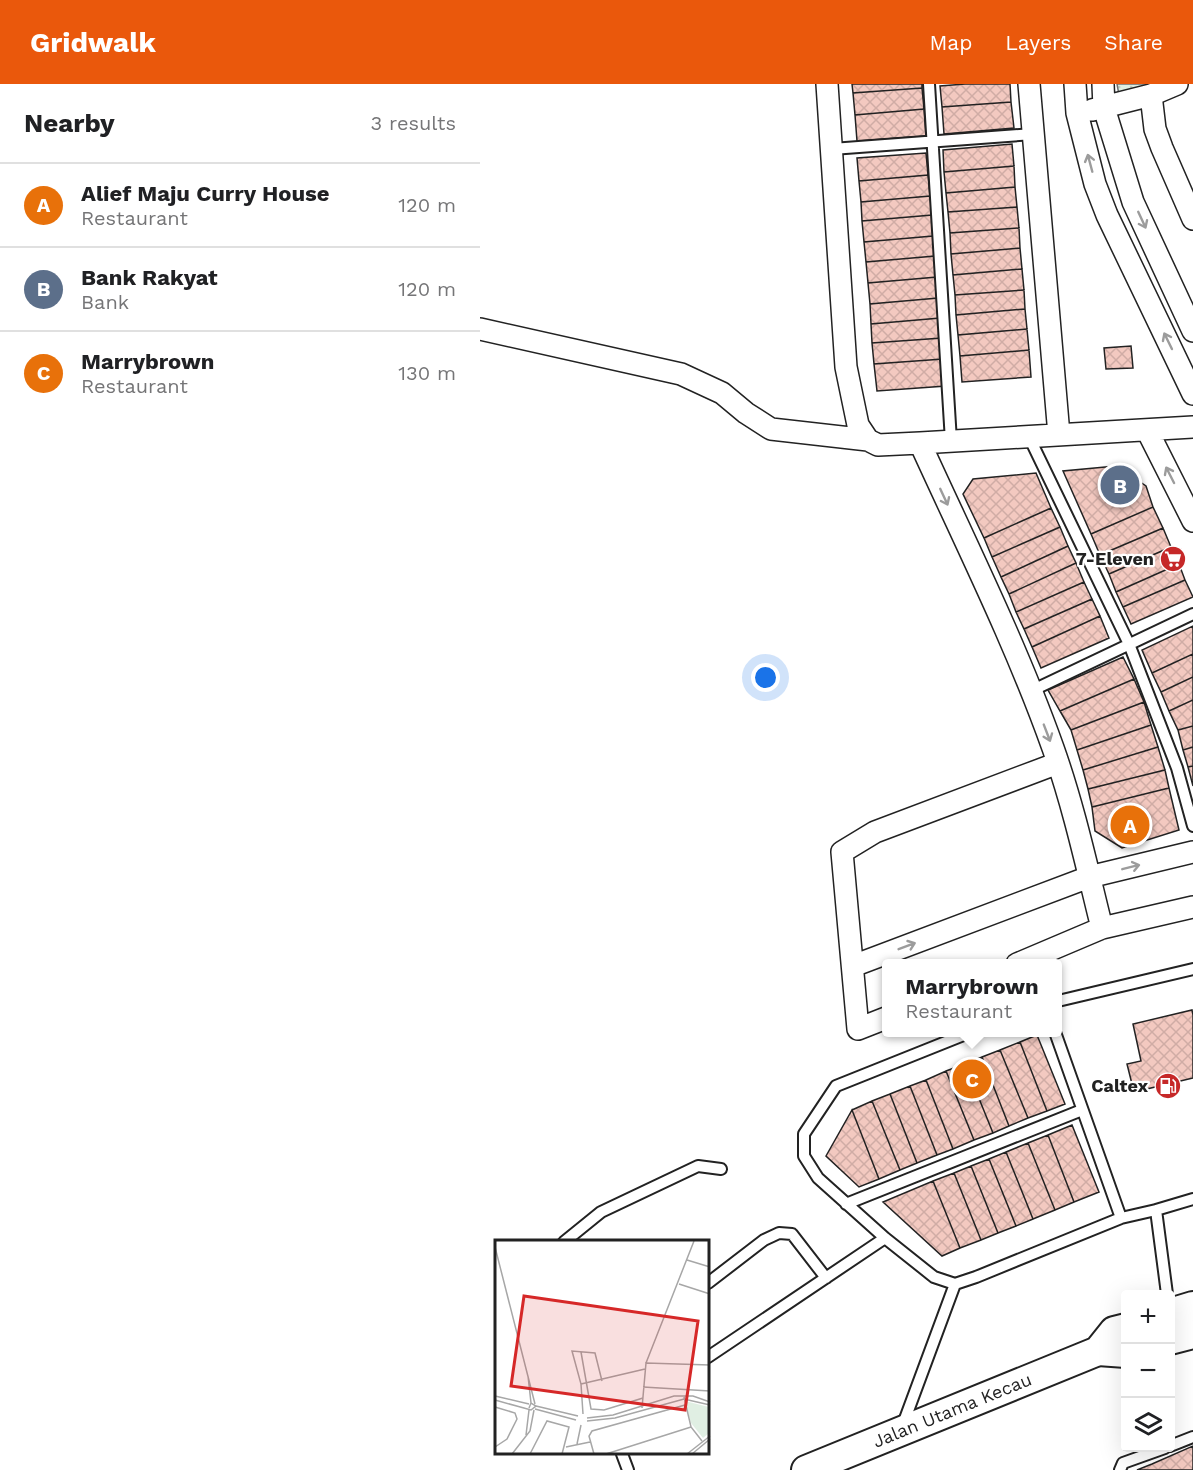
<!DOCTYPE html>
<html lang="en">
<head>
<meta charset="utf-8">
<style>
	body { margin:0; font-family:"Work Sans",sans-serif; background:#f6f6f6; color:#202124 }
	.controls { position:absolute; right:18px; bottom:18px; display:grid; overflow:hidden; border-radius:6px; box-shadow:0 6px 24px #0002 }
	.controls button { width:54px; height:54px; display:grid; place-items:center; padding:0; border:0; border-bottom:2px solid #e0e0e0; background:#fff; color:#202124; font:30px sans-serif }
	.you { position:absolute; left:286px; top:594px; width:21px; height:21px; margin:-15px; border:4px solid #fff; border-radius:50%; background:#1a73e8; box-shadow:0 0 0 9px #1a73e833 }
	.badge { display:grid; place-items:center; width:39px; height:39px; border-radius:50%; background:#ea580c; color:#fff; font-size:20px; font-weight:700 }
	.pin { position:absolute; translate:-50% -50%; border:3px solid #fff; box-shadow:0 2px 6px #0006 }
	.popup { position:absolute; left:402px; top:875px; width:180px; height:78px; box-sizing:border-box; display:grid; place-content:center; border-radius:6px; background:#fff; filter:drop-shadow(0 2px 4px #0005); font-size:20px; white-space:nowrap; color:#757577 }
	.popup b { font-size:22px; color:#202124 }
	.popup::after { content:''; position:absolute; left:50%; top:100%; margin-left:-12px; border:12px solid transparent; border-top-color:#fff }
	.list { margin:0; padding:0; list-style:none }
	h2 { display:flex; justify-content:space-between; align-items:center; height:78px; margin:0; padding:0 24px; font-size:26px }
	h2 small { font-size:20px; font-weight:400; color:#757577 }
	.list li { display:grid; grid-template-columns:39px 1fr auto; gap:18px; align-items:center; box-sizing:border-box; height:84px; padding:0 24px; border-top:2px solid #e0e0e0 }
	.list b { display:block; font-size:22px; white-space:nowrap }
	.list p { margin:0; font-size:20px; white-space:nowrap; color:#757577 }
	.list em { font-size:20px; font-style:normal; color:#757577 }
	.icon { flex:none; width:33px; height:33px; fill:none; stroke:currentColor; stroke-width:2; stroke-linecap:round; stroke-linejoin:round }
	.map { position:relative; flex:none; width:713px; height:1386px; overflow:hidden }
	header { display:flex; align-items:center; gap:36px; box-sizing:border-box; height:84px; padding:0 30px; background:#ea580c; color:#fff }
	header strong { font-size:28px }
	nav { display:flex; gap:33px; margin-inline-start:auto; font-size:21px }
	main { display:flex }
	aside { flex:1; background:#fff }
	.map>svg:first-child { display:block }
</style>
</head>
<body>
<header>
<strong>Gridwalk</strong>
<nav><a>Map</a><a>Layers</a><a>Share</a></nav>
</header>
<main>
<aside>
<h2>Nearby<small>3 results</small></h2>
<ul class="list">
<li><span class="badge" style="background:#e8710a">A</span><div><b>Alief Maju Curry House</b><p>Restaurant</p></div><em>120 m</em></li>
<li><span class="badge" style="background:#5c6f8a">B</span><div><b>Bank Rakyat</b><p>Bank</p></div><em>120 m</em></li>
<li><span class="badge" style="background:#e8710a">C</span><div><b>Marrybrown</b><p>Restaurant</p></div><em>130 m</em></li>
</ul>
</aside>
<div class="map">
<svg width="713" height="1386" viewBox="0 0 713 1386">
	<defs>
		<pattern id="park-dots" width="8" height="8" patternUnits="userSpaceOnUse" patternTransform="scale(1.5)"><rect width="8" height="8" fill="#e0efe3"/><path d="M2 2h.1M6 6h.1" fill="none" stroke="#c0cdc2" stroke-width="1.8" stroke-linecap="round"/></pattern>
		<pattern id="building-cross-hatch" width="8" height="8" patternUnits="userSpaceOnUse" patternTransform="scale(1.5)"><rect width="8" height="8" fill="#f3c9c0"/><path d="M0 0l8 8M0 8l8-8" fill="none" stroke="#d0aca5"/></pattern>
	</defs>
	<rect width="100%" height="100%" fill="#fff"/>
	<path fill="url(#park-dots)" stroke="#6f6f6f" stroke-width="1.5" d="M637,0H678L639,11Z"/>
	<path fill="url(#building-cross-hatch)" stroke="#222" stroke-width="1.5" d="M372,0H442V4L373,9Z
		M485,0H530L531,18L462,23L460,2Z
		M442,4L444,25L375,31L373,9Z
		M531,18L534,44L464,50L462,23Z
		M444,25L446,52L377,57L375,31Z
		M532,60L534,82L464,88L463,66Z
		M446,69L448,91L379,97L377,74Z
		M534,82L535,103L466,109L464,88Z
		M448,91L450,112L381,118L379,97Z
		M535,103L537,123L468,128L466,109Z
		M450,112L452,131L382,137L381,118Z
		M537,123L539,144L470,149L468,128Z
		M452,131L453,152L384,158L382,137Z
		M539,144L540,164L471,170L470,149Z
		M453,152L455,172L386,178L384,158Z
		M540,164L542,185L473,191L471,170Z
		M455,172L457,193L388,199L386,178Z
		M542,185L544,206L475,211L473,191Z
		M457,193L458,214L390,220L388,199Z
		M544,206L545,225L476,231L475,211Z
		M458,214L460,234L391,240L390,220Z
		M545,225L547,245L478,251L476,231Z
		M460,234L462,254L392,259L391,240Z
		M547,245L549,266L480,272L478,251Z
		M462,254L463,275L394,280L392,259Z
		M651,262L653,284L626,285L624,264Z
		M549,266L551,293L482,298L480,272Z
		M463,275L466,302L397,307L394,280Z
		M636,382L666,402L673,423L611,450L583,387Z
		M556,389L571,424L504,454L483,410L493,395Z
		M673,423L683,444L620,471L611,450Z
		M571,424L580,443L512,473L504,454Z
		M580,443L588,462L521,493L512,473Z
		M683,444L691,463L629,490L620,471Z
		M588,462L596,479L529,510L521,493Z
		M691,463L699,480L636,508L629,490Z
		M596,479L604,498L536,528L529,510Z
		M699,480L705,496L643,523L636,508Z
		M705,496L713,513L651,540L643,523Z
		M604,498L612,515L544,545L536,528Z
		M612,515L620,532L552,563L544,545Z
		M620,532L629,554L561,584L552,563Z
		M713,542V570L672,589L662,566Z
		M713,570V593L681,608L672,589Z
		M643,573L654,595L580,627L568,606Z
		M713,593V616L689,627L681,608Z
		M654,595L664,618L591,646L580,627Z
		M713,616V642L698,646L689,627Z
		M664,618L671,641L597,666L591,646Z
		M671,641L678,663L603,686L597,666Z
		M713,642V663L703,666L698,646Z
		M678,663L685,686L608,705L603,686Z
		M713,663V682L708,683L703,666Z
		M713,682V702L708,683Z
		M685,686L689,704L612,723L608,705Z
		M689,704L699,746L642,764L615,747L612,723Z
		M712,926L713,931V994L654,1008L647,980L661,977L653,940Z
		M557,951L585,1020L567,1027L540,958Z
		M540,958L567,1027L548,1034L520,966Z
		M520,966L548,1034L529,1042L502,973Z
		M502,973L529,1042L513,1049L485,980Z
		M485,980L513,1049L494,1056L466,987Z
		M466,987L494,1056L473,1065L446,996Z
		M446,996L473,1065L457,1071L430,1002Z
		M430,1002L457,1071L437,1079L410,1010Z
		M410,1010L437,1079L420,1086L392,1017Z
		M392,1017L420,1086L399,1095L372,1026Z
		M372,1026L399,1095L379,1103L346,1072Z
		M592,1041L619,1108L594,1118L568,1051Z
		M568,1051L594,1118L575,1126L548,1059Z
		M548,1059L575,1126L553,1135L526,1068Z
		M526,1068L553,1135L536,1142L509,1075Z
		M509,1075L536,1142L518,1149L491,1082Z
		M491,1082L518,1149L501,1156L474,1089Z
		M474,1089L501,1156L480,1164L453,1097Z
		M453,1097L480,1164L462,1172L403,1118Z
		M713,1362V1386H657L672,1380Z"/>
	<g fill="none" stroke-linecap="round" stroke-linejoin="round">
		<g stroke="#222" stroke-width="14">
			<path id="lane" d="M449,0L471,357
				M352,65L553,50
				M549,353L649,560L697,684L713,742
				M551,607L713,530
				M578,917L713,885
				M491,948L356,1002L324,1050V1072L338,1094L405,1154L454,1193L475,1200L496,1193L641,1134L676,1126L687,1210
				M575,948L641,1134
				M366,1120L602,1026
				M676,1126L713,1115
				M84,1158L121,1128L218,1082L241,1085
				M228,1199L284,1156L299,1149L312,1150L346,1194
				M228,1273L405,1154
				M422,1343L475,1200
				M690,1362L713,1353
				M142,1370L148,1386
				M640,1386L643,1379L685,1364"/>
		</g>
		<g stroke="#222" stroke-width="24">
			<path id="street" d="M347,0L366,283L378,341L388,356L398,361L440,359L713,343
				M549,0L579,351
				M595,0L597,29L615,100L627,131L713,310
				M623,0L624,24L653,118L713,247
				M671,11L675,45L682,64L713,135
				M612,26L671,11L697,0
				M0,245L201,290L242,309L266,329L291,345L388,356
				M667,346L713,437
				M440,359C486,460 536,560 573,664C594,723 607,784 622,844
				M537,880L622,844L713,823
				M373,882L609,793L713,768
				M406,934L378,945L362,768L395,748L578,679"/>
		</g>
		<g stroke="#222" stroke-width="32">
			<g id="secondary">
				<path d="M690,1229L713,1222"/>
				<path d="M690,1256L713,1250"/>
				<path d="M618,1267L646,1269"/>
				<path id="s1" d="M326,1386L618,1267L634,1247L646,1244"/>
			</g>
		</g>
		<use href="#lane" stroke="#fff" stroke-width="10"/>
		<use href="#street" stroke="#fff" stroke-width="21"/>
		<use href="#secondary" stroke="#fff" stroke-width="28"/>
	</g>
	<defs><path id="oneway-shaft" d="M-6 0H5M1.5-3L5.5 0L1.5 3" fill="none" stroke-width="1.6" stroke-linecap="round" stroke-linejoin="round" transform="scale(1.5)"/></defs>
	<g stroke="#9c9c9c">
		<use href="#oneway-shaft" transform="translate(610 79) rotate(-105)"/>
		<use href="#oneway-shaft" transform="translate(662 136) rotate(65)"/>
		<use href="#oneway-shaft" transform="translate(688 257) rotate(-116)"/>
		<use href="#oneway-shaft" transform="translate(690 391) rotate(-117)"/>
		<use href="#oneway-shaft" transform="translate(464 413) rotate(65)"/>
		<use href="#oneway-shaft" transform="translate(567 649) rotate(69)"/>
		<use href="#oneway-shaft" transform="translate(651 783) rotate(-14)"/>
		<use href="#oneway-shaft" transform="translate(427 862) rotate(-21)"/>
	</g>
	<defs>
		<g id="supermarket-disc" transform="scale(1.35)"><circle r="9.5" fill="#c62828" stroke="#fff"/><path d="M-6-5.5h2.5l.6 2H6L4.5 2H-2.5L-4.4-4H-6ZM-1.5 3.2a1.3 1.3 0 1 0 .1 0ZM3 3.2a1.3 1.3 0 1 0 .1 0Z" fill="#fff"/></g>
		<g id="fuel-disc" transform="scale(1.35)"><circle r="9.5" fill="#c62828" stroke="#fff"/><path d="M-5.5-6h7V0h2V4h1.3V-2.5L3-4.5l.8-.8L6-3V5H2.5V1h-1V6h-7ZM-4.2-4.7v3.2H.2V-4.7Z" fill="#fff"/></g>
	</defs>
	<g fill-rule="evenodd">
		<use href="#supermarket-disc" x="693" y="475"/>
		<use href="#fuel-disc" x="688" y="1002"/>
	</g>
	<g text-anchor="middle" stroke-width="4.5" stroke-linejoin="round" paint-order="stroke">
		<g font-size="18" font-weight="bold" fill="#222" stroke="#fff" text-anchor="end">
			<text x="674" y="481">7-Eleven</text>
			<text x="668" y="1008">Caltex</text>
		</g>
		<g font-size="18" fill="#222" stroke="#fff">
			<text dy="6" stroke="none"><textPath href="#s1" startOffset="158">Jalan Utama Kecau</textPath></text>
		</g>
	</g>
	<g transform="translate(15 1156)">
		<rect width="214" height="214" fill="#fff"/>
		<path d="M190,161L214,167V193L208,198L196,183Z" fill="#e0efe3"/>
		<path fill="none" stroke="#a7a7a7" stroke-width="1.5" d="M0,7L40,164M192,20L215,27M184,44L215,54M86,112L96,169L109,170L148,158M151,123L199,1M33,136L36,163M86,144L150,129M148,147L215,151M0,156L34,164M189,157L196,187L207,201M0,160L36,170L41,166L36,163L34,168M41,166L83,176M0,167L20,173L22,179L12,199L0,207M147,168L151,123L215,125M40,169L81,180M88,174L86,144L77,111L100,113L107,141M92,178L118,175L179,156H198L215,162M92,181L120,178L189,159L215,165M31,195L34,170M82,204L86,185M71,207L95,202M17,214L35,191L39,170M35,214L52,181L74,187L67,214M99,214L94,196L97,191L190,165M111,214L196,187M192,214L215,196M197,214L215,199"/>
		<path fill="#d62828" fill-opacity="0.15" stroke="#d62828" stroke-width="3" d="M29,56L203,81L190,170L16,146Z"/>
		<rect width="214" height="214" fill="none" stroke="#222" stroke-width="3"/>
	</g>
</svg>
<div class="controls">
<button>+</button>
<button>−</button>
<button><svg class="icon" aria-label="layers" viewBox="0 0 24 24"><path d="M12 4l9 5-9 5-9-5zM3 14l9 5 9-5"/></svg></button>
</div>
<div class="you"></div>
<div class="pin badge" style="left:650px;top:741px;background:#e8710a">A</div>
<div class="pin badge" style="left:640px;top:401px;background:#5c6f8a">B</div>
<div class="pin badge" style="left:492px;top:995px;background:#e8710a">C</div>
<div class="popup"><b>Marrybrown</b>Restaurant</div>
</div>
</main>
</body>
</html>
